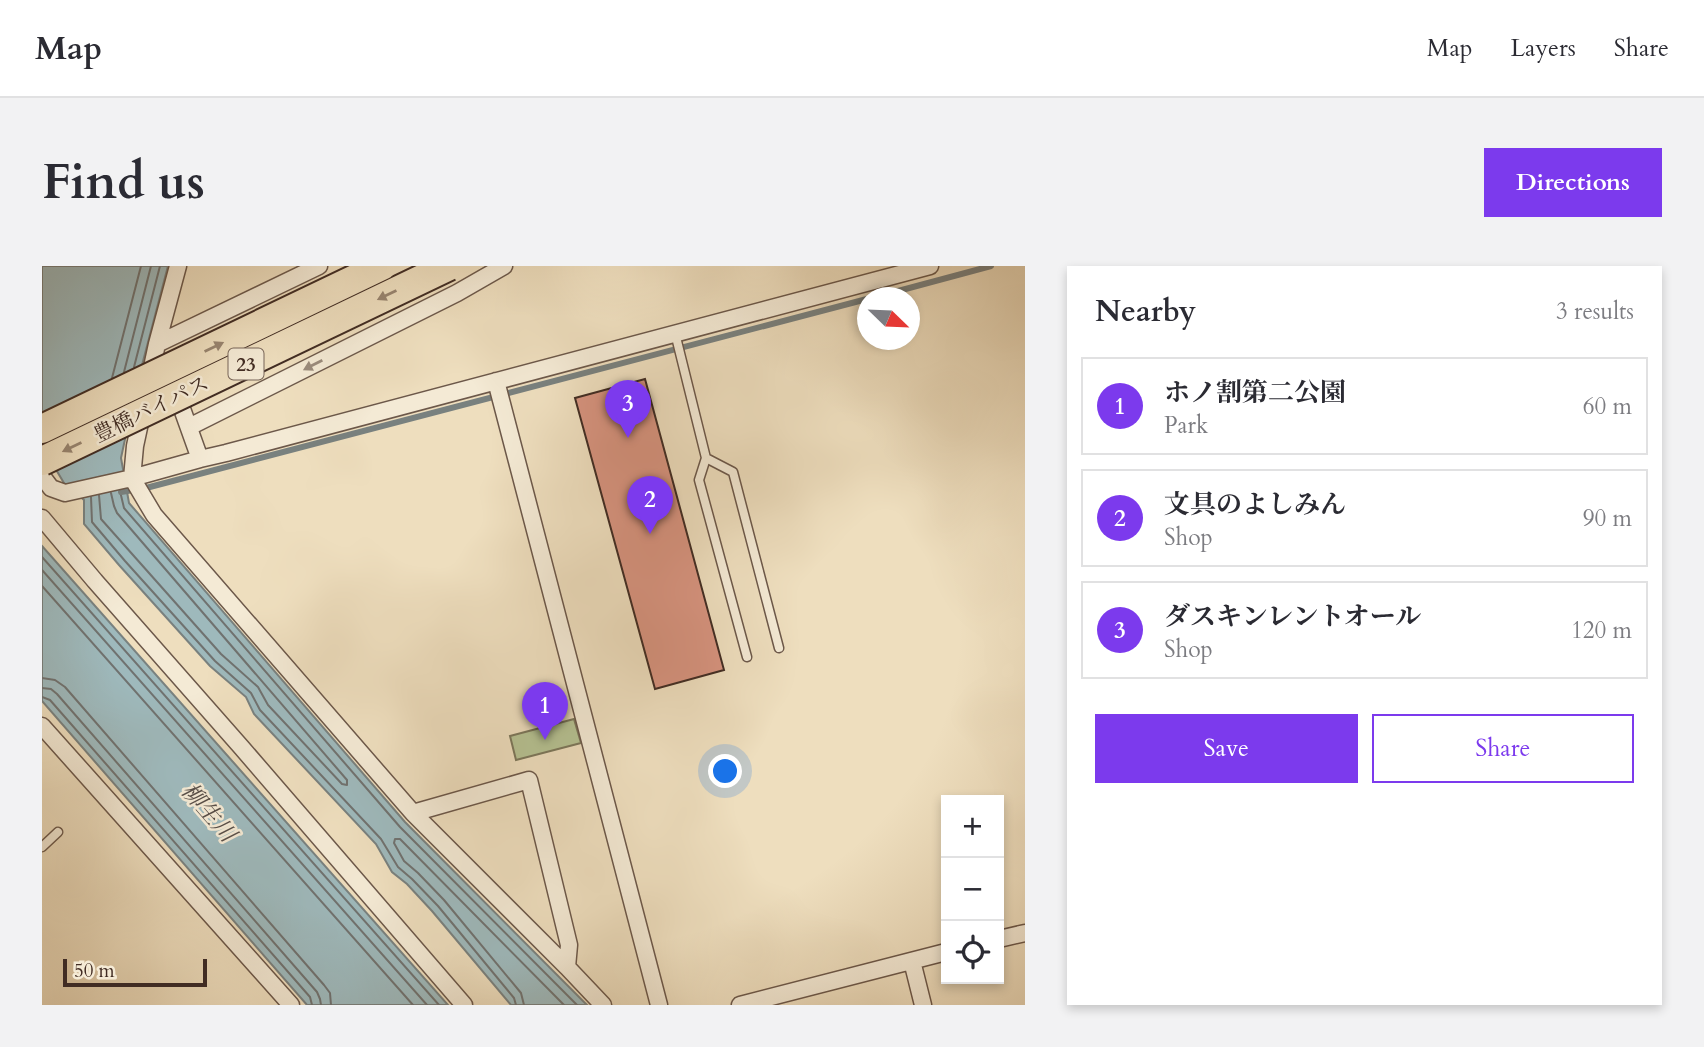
<!DOCTYPE html>
<html lang="en">
<head>
<meta charset="utf-8">
<style>
	body { margin:0; font-family:Cardo,"Noto Serif JP",serif; background:#f2f2f3; color:#2b2b33 }
	.controls { position:absolute; right:21px; bottom:21px; display:grid; overflow:hidden; border-radius:0px; box-shadow:0 4px 10px #0003 }
	.controls button { width:63px; height:63px; display:grid; place-items:center; padding:0; border:0; border-bottom:2px solid #e1e1e2; background:#fff; color:#2b2b33; font:35px sans-serif }
	.compass { position:absolute; left:815px; top:21px; width:63px; height:63px; border-radius:50%; background:#fff; box-shadow:0 4px 10px #0003; rotate:113deg }
	.scale { position:absolute; left:21px; bottom:18px; width:144px; box-sizing:border-box; padding-left:7px; border:4px solid #412c23; border-top:0; font-size:19px; line-height:24px; white-space:nowrap; color:#412c23; -webkit-text-stroke:5px #f4ead5; paint-order:stroke }
	.you { position:absolute; left:684px; top:506px; width:24px; height:24px; margin:-18px; border:5px solid #fff; border-radius:50%; background:#1a73e8; box-shadow:0 0 0 10px #1a73e833 }
	.badge { display:grid; place-items:center; width:46px; height:46px; border-radius:50%; background:#7c3aed; color:#fff; font-size:23px; font-weight:700 }
	.pin { position:absolute; translate:-50% -58px; filter:drop-shadow(0 2px 4px #0008) }
	.pin::after { content:''; position:absolute; top:37px; width:24px; height:21px; background:inherit; clip-path:polygon(0 0,100% 0,50% 100%) }
	.list { margin:0; padding:0; list-style:none }
	h2 { display:flex; justify-content:space-between; align-items:center; height:91px; margin:0; padding:0 28px; font-size:30px }
	h2 small { font-size:23px; font-weight:400; color:#7c7c81 }
	.list li { display:grid; grid-template-columns:46px 1fr auto; gap:21px; align-items:center; box-sizing:border-box; height:98px; margin:0 14px 14px; padding:0 14px; border:2px solid #e1e1e2; border-radius:0px }
	.list b { display:block; font-size:26px; white-space:nowrap }
	.list p { margin:0; font-size:23px; white-space:nowrap; color:#7c7c81 }
	.list em { font-size:23px; font-style:normal; color:#7c7c81 }
	.actions { display:flex; gap:14px; padding:21px 28px }
	.actions a { flex:1; padding:16px 0; border:2px solid #7c3aed; border-radius:0px; text-align:center; font-size:24px; color:#7c3aed }
	.actions .main { background:#7c3aed; color:#fff }
	.icon { flex:none; width:38px; height:38px; fill:none; stroke:currentColor; stroke-width:2; stroke-linecap:round; stroke-linejoin:round }
	.map { position:relative; flex:none; width:983px; height:739px; overflow:hidden; border-radius:0px }
	header { display:flex; align-items:center; gap:42px; box-sizing:border-box; height:98px; padding:0 35px; background:#fff; border-bottom:2px solid #e1e1e2 }
	header strong { font-size:33px }
	nav { display:flex; gap:38px; margin-inline-start:auto; font-size:24px }
	.intro { display:flex; align-items:center; justify-content:space-between; box-sizing:border-box; height:168px; padding:0 42px }
	h1 { margin:0; font-size:49px }
	.button { padding:18px 32px; border-radius:0px; background:#7c3aed; color:#fff; font-size:24px; font-weight:700 }
	main { display:flex; gap:42px; padding:0 42px }
	aside { flex:1; background:#fff; border-radius:0px; box-shadow:0 4px 10px #0003 }
	.map>svg:first-child { display:block }
</style>
</head>
<body>
<header>
<strong>Map</strong>
<nav><a>Map</a><a>Layers</a><a>Share</a></nav>
</header>
<div class="intro"><h1>Find us</h1><a class="button">Directions</a></div>
<main>
<div class="map">
<svg width="983" height="739" viewBox="0 0 983 739">
	<rect width="100%" height="100%" fill="#eedebe"/>
	<filter id="stains"><feTurbulence type="fractalNoise" baseFrequency=".00286" numOctaves="4"/><feColorMatrix values="0 0 0 0 .2 0 0 0 0 .09 0 0 0 0 .02 0 0 0 .5 -.17"/></filter>
	<radialGradient id="worn" r=".72"><stop offset=".6" stop-color="#630" stop-opacity="0"/><stop offset="1" stop-color="#630" stop-opacity=".3"/></radialGradient>
	<path fill="#b6c293" stroke="#7c775b" stroke-width="2" d="M532,453L539,477L474,494L468,470Z"/>
	<path fill="#9eb9bc" stroke="#79817f" stroke-width="2" d="M0,0H126L93,126L79,192L87,237L363,556L545,739H469L390,645L365,618L350,606L334,578L212,448L204,431L168,400L77,299L42,258V234L22,217L0,180Z
		M0,280L406,739H265L0,435Z"/>
	<g fill="none" stroke-linecap="round" stroke-linejoin="round">
		<path stroke="#707270" stroke-width="2" d="M92,101L118,0
			M82,106L109,0
			M70,112L99,0
			M78,225L82,242L358,561L535,739
			M57,229L59,253L179,388L216,421L226,439L300,518L305,519V514L75,247L72,240L69,227
			M49,231L50,256L83,295L173,395L209,427L218,444L339,573L356,601L370,613L396,640L472,732L474,739
			M0,291L397,739
			M0,304L385,739
			M0,320L371,739
			M0,412L13,414L23,421L282,719L288,727L289,739
			M0,422L9,423L15,428L275,726L278,733L279,739
			M0,431L8,434L268,731L270,739
			M482,739L479,727L402,634L376,607L362,595L352,577L353,573H358L522,739"/>
		<path stroke="#79817f" stroke-width="6" d="M830,32L949,0
			M79,226L104,222L825,33"/>
	</g>
	<path fill="#d7937f" stroke="#412c23" stroke-width="2" d="M603,113L682,404L613,423L533,132Z"/>
	<g fill="none" stroke-linecap="round" stroke-linejoin="round">
		<g stroke="#6c584a" stroke-width="11">
			<path id="lane" d="M633,67L664,192L657,214L705,391
				M664,192L691,206L737,382
				M0,581L16,566"/>
		</g>
		<g stroke="#6c584a" stroke-width="19">
			<path id="street" d="M136,0L115,78L93,180L90,212L112,249L371,547L525,701L561,739
				M115,78L277,0
				M454,115L617,739
				M134,126L158,193
				M147,161L415,27L462,0
				M0,210L9,222L23,227L90,212L158,193L184,187L888,0
				M0,252L53,315L200,482L422,739
				M0,460L249,739
				M371,547L487,514L527,679L525,701
				M957,673L983,667
				M870,695L881,739
				M698,739L904,686"/>
		</g>
		<use href="#lane" stroke="#f4ead5" stroke-width="8"/>
		<use href="#street" stroke="#f4ead5" stroke-width="16"/>
		<g stroke="#412c23" stroke-width="32" stroke-linecap="butt">
			<path id="highway-bridge" d="M0,163L340,0
				M0,195L407,0"/>
		</g>
		<use href="#highway-bridge" stroke="#eedebe" stroke-width="28"/>
	</g>
	<defs><path id="oneway-solid" d="M-6-.8H1V-3.2L6.5 0L1 3.2V.8H-6Z" transform="scale(1.75)"/></defs>
	<g fill="#988570">
		<use href="#oneway-solid" transform="translate(345 29) rotate(154)"/>
		<use href="#oneway-solid" transform="translate(172 81) rotate(-26)"/>
		<use href="#oneway-solid" transform="translate(30 181) rotate(154)"/>
	</g>
	<use fill="#9a8b7c" href="#oneway-solid" transform="translate(271 99) rotate(153)"/>
	<g text-anchor="middle" stroke-width="5" stroke-linejoin="round" paint-order="stroke">
		<rect fill="#f4ead5" stroke="#776558" stroke-width="2" x="186.5" y="82.5" width="35" height="31" rx="5"/>
		<g font-size="19" font-weight="bold" fill="#412c23">
			<text x="204" y="105">23</text>
		</g>
		<g font-size="21" fill="#412c23" stroke="#f4ead5">
			<text transform="translate(109 143) rotate(-26)" y="7">豊橋バイパス</text>
		</g>
		<g font-size="23" font-style="italic" fill="#584f49" stroke="#f4ead5">
			<text transform="translate(167 546) rotate(49)" y="8">柳生川</text>
		</g>
	</g>
	<rect width="100%" height="100%" filter="url(#stains)"/>
	<rect width="100%" height="100%" fill="url(#worn)"/>
</svg>
<div class="controls">
<button>+</button>
<button>−</button>
<button><svg class="icon" aria-label="locate" viewBox="0 0 24 24"><circle cx="12" cy="12" r="6"/><path d="M12 2v4M12 18v4M2 12h4M18 12h4"/></svg></button>
</div>
<svg class="compass" viewBox="-18 -18 36 36"><path d="M0-13l5 13h-10z" fill="#e53935"/><path d="M0 13l5-13h-10z" fill="#7c7c81"/></svg>
<div class="scale">50 m</div>
<div class="you"></div>
<div class="pin badge" style="left:503px;top:474px">1</div>
<div class="pin badge" style="left:608px;top:268px">2</div>
<div class="pin badge" style="left:586px;top:172px">3</div>
</div>
<aside>
<h2>Nearby<small>3 results</small></h2>
<ul class="list">
<li><span class="badge">1</span><div><b>ホノ割第二公園</b><p>Park</p></div><em>60 m</em></li>
<li><span class="badge">2</span><div><b>文具のよしみん</b><p>Shop</p></div><em>90 m</em></li>
<li><span class="badge">3</span><div><b>ダスキンレントオール</b><p>Shop</p></div><em>120 m</em></li>
</ul>
<div class="actions"><a class="main">Save</a><a>Share</a></div>
</aside>
</main>
</body>
</html>
